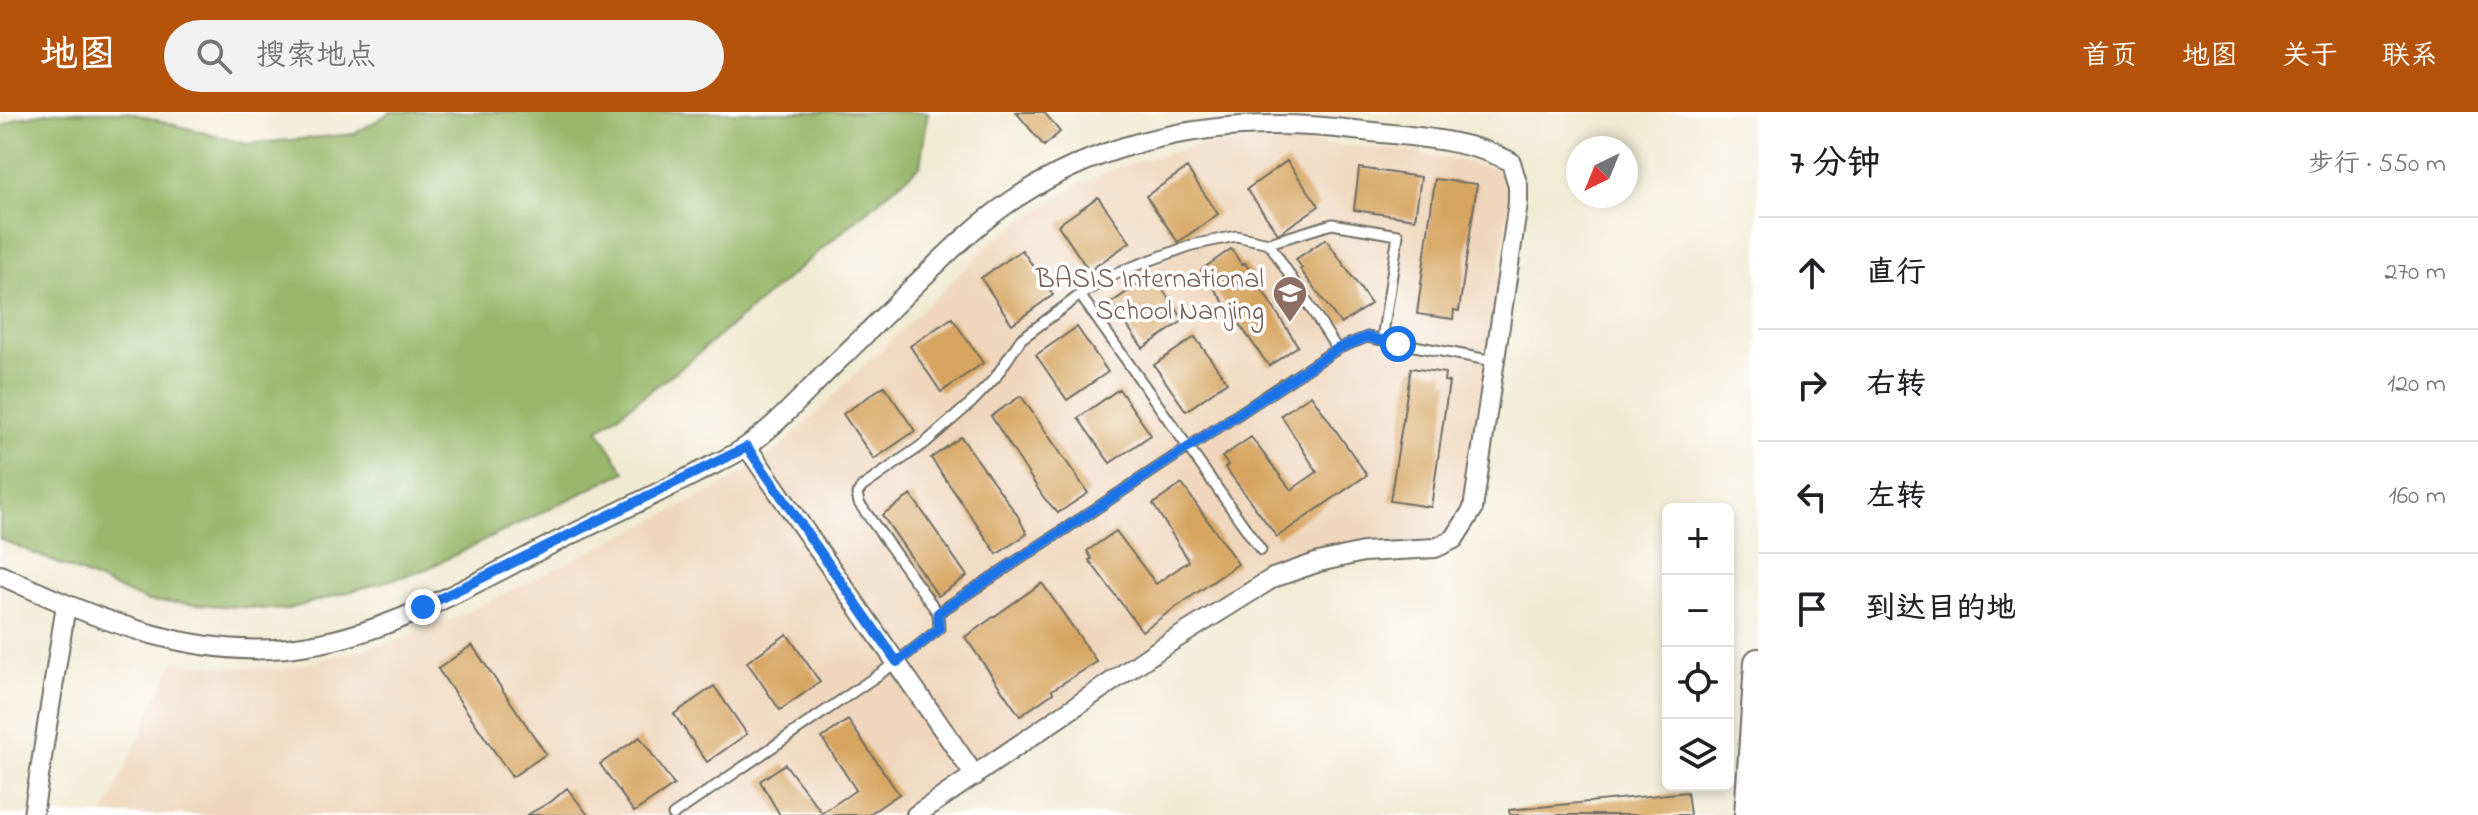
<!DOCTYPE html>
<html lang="zh">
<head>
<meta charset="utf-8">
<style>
	body { margin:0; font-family:"Indie Flower","LXGW WenKai TC",sans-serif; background:#f2f2f2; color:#202124 }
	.controls { position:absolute; right:24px; bottom:24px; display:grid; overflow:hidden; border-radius:12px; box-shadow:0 4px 12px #0003 }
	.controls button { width:72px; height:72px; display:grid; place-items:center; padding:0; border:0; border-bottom:2px solid #e0e0e0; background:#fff; color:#202124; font:40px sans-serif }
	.compass { position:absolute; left:1566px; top:24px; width:72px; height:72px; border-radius:50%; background:#fff; box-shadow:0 4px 12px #0003; rotate:223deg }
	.stop { position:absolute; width:24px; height:24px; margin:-18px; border:6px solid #1a73e8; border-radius:50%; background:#fff }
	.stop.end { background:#1a73e8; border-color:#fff; box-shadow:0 2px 8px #0008 }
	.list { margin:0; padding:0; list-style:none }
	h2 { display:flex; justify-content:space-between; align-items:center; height:104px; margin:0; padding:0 32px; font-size:34px }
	h2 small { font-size:26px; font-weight:400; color:#757577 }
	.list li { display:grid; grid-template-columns:52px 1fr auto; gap:24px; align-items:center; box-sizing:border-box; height:112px; padding:0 32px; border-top:2px solid #e0e0e0 }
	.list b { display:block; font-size:30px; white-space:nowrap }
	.list em { font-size:26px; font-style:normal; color:#757577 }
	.icon { flex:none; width:44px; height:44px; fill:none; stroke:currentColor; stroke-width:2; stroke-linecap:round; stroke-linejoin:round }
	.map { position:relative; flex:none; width:1758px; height:703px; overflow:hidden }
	header { display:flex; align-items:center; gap:48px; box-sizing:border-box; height:112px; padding:0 40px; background:#b45309; color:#fff }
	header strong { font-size:38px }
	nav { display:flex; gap:44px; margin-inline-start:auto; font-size:28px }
	.search { width:560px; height:72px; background:#f2f2f2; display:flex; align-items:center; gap:20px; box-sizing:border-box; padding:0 28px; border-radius:44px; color:#757577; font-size:30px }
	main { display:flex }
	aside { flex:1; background:#fff }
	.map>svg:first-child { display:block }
</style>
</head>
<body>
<header>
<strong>地图</strong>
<div class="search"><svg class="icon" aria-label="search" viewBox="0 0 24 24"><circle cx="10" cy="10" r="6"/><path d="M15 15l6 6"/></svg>搜索地点</div>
<nav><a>首页</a><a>地图</a><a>关于</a><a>联系</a></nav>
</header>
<main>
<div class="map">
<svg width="1758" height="703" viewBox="0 0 1758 703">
	<rect width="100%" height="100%" fill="#fff"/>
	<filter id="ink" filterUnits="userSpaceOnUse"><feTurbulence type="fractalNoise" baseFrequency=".0125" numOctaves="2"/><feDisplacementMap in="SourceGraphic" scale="16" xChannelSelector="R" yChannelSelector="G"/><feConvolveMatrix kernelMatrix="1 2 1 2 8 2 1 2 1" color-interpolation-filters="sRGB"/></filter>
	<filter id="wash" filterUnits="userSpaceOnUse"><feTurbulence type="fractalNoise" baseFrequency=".006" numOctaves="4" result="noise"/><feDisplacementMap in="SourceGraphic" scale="32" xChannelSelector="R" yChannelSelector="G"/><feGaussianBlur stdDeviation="1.8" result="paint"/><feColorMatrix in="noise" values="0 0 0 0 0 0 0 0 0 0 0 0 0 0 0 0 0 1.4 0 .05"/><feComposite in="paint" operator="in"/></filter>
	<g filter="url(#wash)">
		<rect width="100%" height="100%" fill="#f1ead2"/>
		<path fill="#efd6bc" d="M1269,27L1406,39L1498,57L1506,63L1511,80L1462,406L1460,412L1435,431L1314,441L1275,452L912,703H104L170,557L176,551L281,558L396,529L461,503L721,375L780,336L995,127L1074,74L1119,55L1192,35Z"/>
		<path fill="#98b76a" stroke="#62714a" stroke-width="2" d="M54,0H127L246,32L354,22L391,0H928L920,54L687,251L598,318L625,360L422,459L285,498L147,489L0,427V16L18,6Z"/>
		<g id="blocks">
			<path fill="#d6a45e" d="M1016,0H1044L1060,20L1044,34Z
				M1287,49L1319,94L1278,122L1247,77Z
				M1187,56L1218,102L1178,130L1146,84Z
				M1359,56L1421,65L1415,107L1354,98Z
				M1435,67L1477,72L1459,199L1454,198L1453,207L1417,202Z
				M1098,85L1130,130L1089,159L1058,113Z
				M1326,127L1371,192L1341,212L1300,157L1302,156L1296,147Z
				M1231,137L1242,153L1245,151L1298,234L1269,254L1201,158Z
				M1022,138L1053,183L1012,212L981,166Z
				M1152,163L1184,208L1143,236L1111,191Z
				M952,206L983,251L941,280L910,234Z
				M1077,215L1108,260L1067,288L1036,243Z
				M1195,225L1227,270L1186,299L1154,253Z
				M1411,256L1445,261L1444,269L1449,270L1431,395L1390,389Z
				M884,274L915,319L874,347L843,302Z
				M1119,277L1151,323L1110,351L1078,306Z
				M1311,283L1367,363L1277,425L1225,355L1228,353L1222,345L1251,325L1291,378L1317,360L1281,303Z
				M1021,284L1088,381L1058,401L1044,386L991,304Z
				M961,325L1018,404L1027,422L997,442L931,346Z
				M1182,372L1238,452L1142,519L1089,448L1092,447L1087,439L1116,419L1156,472L1189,449L1153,392Z
				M911,383L967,464L938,484L882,403Z
				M1042,471L1097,550L1052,578L1053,581L1020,604L965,525Z
				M787,522L820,570L780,598L747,550Z
				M472,533L546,642L512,665L438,557Z
				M714,574L747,622L707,650L674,602Z
				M848,608L899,682L868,703H780L760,669L785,652L822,701L856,678L822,626Z
				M640,625L674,673L634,700L600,652Z
				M567,676L588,703H527L552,689Z
				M1687,680L1690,703H1510L1509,698Z"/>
		</g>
	</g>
	<g filter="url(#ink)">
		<use href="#blocks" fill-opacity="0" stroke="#706e65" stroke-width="2"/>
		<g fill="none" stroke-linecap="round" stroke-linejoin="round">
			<g stroke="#706e65" stroke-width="13">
				<path id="service" d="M1269,131L1337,237
					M1080,183L1261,438
					M938,501L859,391L857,382L862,375L925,331L972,290L995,266L1021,227L1080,183L1121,159L1192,133L1236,124L1269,131L1332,112L1398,123L1382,228
					M673,703L897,550L939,517L938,501L1337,237L1367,225L1494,249"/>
			</g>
			<g stroke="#706e65" stroke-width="22">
				<path id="minor" d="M747,335L975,664
					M0,463C96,507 200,552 309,533C397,519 479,468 558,429C604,407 650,385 695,362C712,353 732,345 747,334C781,310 810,275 840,247C881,208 919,167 961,129C1069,29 1211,0 1354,18C1404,24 1467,26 1511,50L1518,74V91L1473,397L1454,427L1435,436L1363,440L1319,450L1273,466L1161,536L916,703
					M33,703L66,493"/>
			</g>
			<g stroke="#706e65" stroke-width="30">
				<path id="secondary" d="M1748,703L1758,550"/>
			</g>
			<use href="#service" stroke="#fff" stroke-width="9"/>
			<use href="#minor" stroke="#fff" stroke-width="18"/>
			<use href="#secondary" stroke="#fff" stroke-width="26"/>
		</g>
	</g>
	<g fill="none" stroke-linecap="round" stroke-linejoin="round" filter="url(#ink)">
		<path stroke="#1a73e8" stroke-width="10" d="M423,495L747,335L897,550L939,517L938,501L1337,237L1367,225L1398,232"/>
	</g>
	<defs>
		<g id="school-pin" transform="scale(1.8)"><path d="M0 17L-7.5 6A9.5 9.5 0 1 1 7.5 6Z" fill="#8d6e63" stroke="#fff"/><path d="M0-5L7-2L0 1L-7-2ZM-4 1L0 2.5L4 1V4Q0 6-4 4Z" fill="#fff"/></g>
	</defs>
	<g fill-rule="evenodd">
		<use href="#school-pin" x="1290" y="181"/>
	</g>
	<g text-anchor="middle" stroke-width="7" stroke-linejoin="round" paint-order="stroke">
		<g font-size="28" fill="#785e54" stroke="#fff" text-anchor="end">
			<text x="1264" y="175">BASIS International<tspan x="1264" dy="32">School Nanjing</tspan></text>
		</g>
	</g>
</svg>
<div class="controls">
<button>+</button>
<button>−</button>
<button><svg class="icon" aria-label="locate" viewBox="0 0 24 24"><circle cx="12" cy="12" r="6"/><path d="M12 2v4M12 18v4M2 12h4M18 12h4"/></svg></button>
<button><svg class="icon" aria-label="layers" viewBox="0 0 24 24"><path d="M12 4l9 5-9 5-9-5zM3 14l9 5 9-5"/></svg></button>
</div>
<svg class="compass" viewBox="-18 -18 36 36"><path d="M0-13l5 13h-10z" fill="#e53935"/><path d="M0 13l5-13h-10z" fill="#757577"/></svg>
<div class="stop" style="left:1398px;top:232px"></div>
<div class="stop end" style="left:423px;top:495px"></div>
</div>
<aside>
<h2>7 分钟<small>步行 · 550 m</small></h2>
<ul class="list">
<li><svg class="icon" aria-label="ahead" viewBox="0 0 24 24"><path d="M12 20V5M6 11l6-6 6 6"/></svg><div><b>直行</b></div><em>270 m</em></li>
<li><svg class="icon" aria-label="right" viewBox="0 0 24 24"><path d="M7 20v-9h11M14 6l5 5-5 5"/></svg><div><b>右转</b></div><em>120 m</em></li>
<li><svg class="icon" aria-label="left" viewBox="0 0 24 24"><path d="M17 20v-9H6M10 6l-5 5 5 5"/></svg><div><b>左转</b></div><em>160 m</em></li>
<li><svg class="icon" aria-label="arrive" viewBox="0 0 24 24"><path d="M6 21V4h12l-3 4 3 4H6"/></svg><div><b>到达目的地</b></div></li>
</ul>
</aside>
</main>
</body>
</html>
